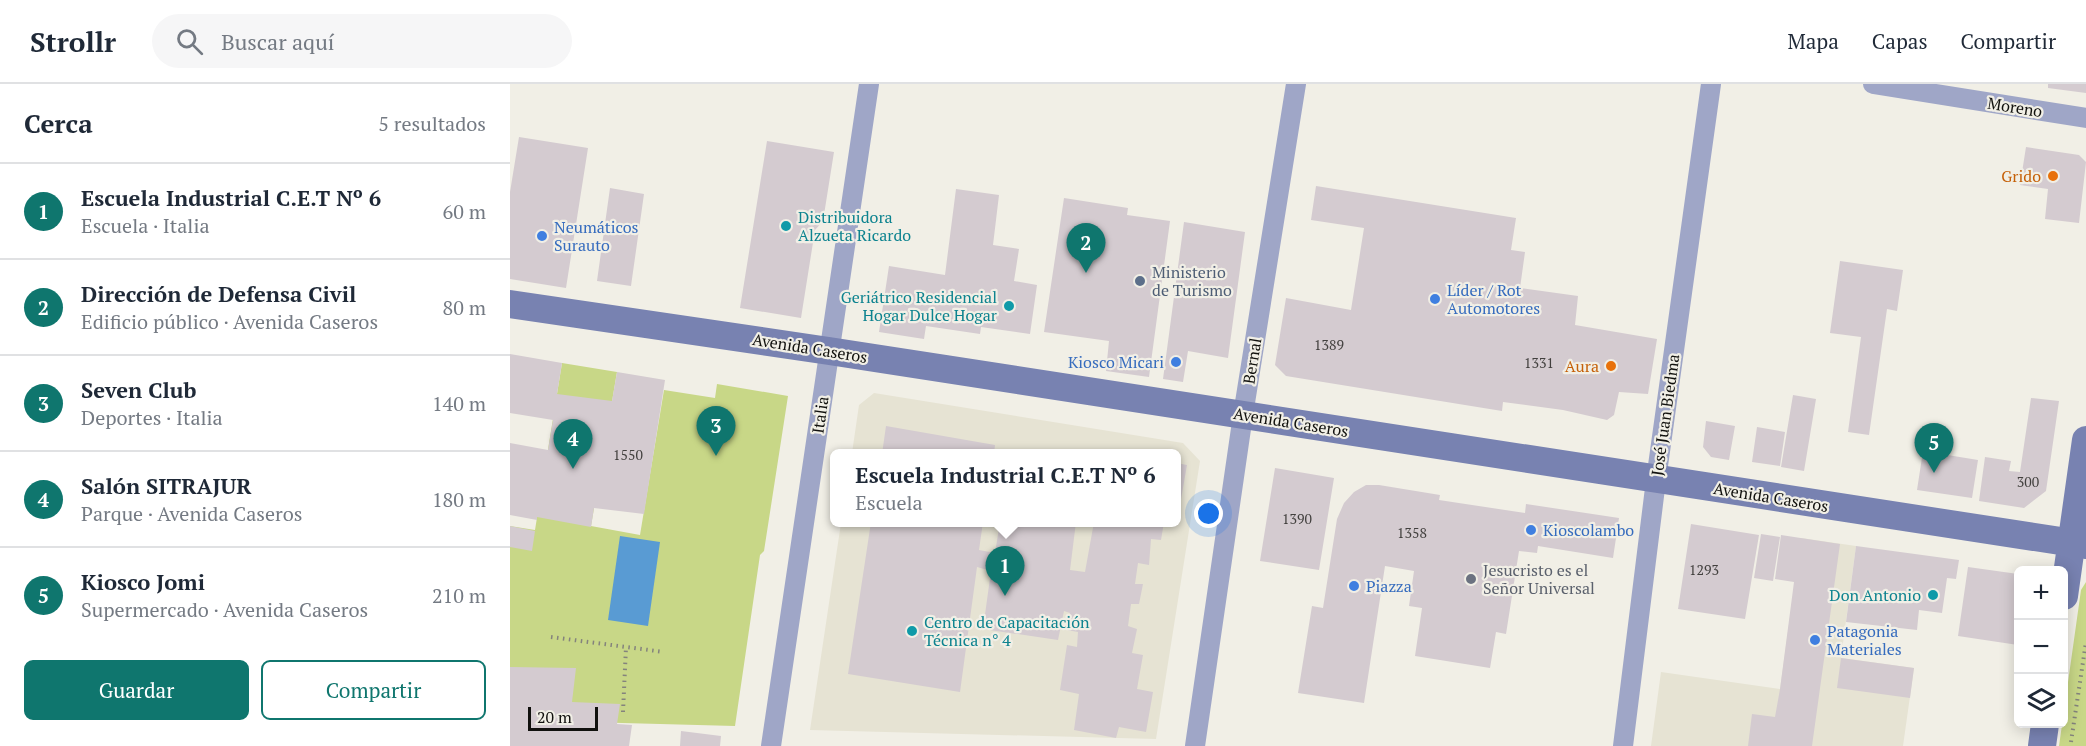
<!DOCTYPE html>
<html lang="es">
<head>
<meta charset="utf-8">
<style>
	body { margin:0; font-family:"PT Serif",serif; background:#f6f6f7; color:#1f2937 }
	.controls { position:absolute; right:18px; bottom:18px; display:grid; overflow:hidden; border-radius:9px; box-shadow:0 3px 15px #0003 }
	.controls button { width:54px; height:54px; display:grid; place-items:center; padding:0; border:0; border-bottom:2px solid #e0e1e3; background:#fff; color:#1f2937; font:30px sans-serif }
	.scale { position:absolute; left:18px; bottom:15px; width:70px; box-sizing:border-box; padding-left:6px; border:3px solid #11110e; border-top:0; font-size:16px; line-height:21px; white-space:nowrap; color:#11110e; -webkit-text-stroke:4px #f1efe6; paint-order:stroke }
	.you { position:absolute; left:699px; top:430px; width:21px; height:21px; margin:-15px; border:4px solid #fff; border-radius:50%; background:#1a73e8; box-shadow:0 0 0 9px #1a73e833 }
	.badge { display:grid; place-items:center; width:39px; height:39px; border-radius:50%; background:#0f766e; color:#fff; font-size:20px; font-weight:700 }
	.pin { position:absolute; translate:-50% -50px; filter:drop-shadow(0 2px 3px #0008) }
	.pin::after { content:''; position:absolute; top:32px; width:21px; height:18px; background:inherit; clip-path:polygon(0 0,100% 0,50% 100%) }
	.popup { position:absolute; left:320px; top:365px; width:351px; height:78px; box-sizing:border-box; display:grid; place-content:center; border-radius:9px; background:#fff; filter:drop-shadow(0 2px 4px #0005); font-size:20px; white-space:nowrap; color:#747a83 }
	.popup b { font-size:22px; color:#1f2937 }
	.popup::after { content:''; position:absolute; left:50%; top:100%; margin-left:-12px; border:12px solid transparent; border-top-color:#fff }
	.list { margin:0; padding:0; list-style:none }
	h2 { display:flex; justify-content:space-between; align-items:center; height:78px; margin:0; padding:0 24px; font-size:26px }
	h2 small { font-size:20px; font-weight:400; color:#747a83 }
	.list li { display:grid; grid-template-columns:39px 1fr auto; gap:18px; align-items:center; box-sizing:border-box; height:96px; padding:0 24px; border-top:2px solid #e0e1e3 }
	.list b { display:block; font-size:22px; white-space:nowrap }
	.list p { margin:0; font-size:20px; white-space:nowrap; color:#747a83 }
	.list em { font-size:20px; font-style:normal; color:#747a83 }
	.actions { display:flex; gap:12px; padding:18px 24px }
	.actions a { flex:1; padding:14px 0; border:2px solid #0f766e; border-radius:9px; text-align:center; font-size:21px; color:#0f766e }
	.actions .main { background:#0f766e; color:#fff }
	.icon { flex:none; width:33px; height:33px; fill:none; stroke:currentColor; stroke-width:2; stroke-linecap:round; stroke-linejoin:round }
	.map { position:relative; flex:none; width:1576px; height:662px; overflow:hidden }
	header { display:flex; align-items:center; gap:36px; box-sizing:border-box; height:84px; padding:0 30px; background:#fff; border-bottom:2px solid #e0e1e3 }
	header strong { font-size:28px }
	nav { display:flex; gap:33px; margin-inline-start:auto; font-size:21px }
	.search { width:420px; height:54px; background:#f6f6f7; display:flex; align-items:center; gap:15px; box-sizing:border-box; padding:0 21px; border-radius:33px; color:#747a83; font-size:22px }
	main { display:flex }
	aside { flex:1; background:#fff }
	.map>svg:first-child { display:block }
</style>
</head>
<body>
<header>
<strong>Strollr</strong>
<div class="search"><svg class="icon" aria-label="search" viewBox="0 0 24 24"><circle cx="10" cy="10" r="6"/><path d="M15 15l6 6"/></svg>Buscar aquí</div>
<nav><a>Mapa</a><a>Capas</a><a>Compartir</a></nav>
</header>
<main>
<aside>
<h2>Cerca<small>5 resultados</small></h2>
<ul class="list">
<li><span class="badge">1</span><div><b>Escuela Industrial C.E.T Nº 6</b><p>Escuela · Italia</p></div><em>60 m</em></li>
<li><span class="badge">2</span><div><b>Dirección de Defensa Civil</b><p>Edificio público · Avenida Caseros</p></div><em>80 m</em></li>
<li><span class="badge">3</span><div><b>Seven Club</b><p>Deportes · Italia</p></div><em>140 m</em></li>
<li><span class="badge">4</span><div><b>Salón SITRAJUR</b><p>Parque · Avenida Caseros</p></div><em>180 m</em></li>
<li><span class="badge">5</span><div><b>Kiosco Jomi</b><p>Supermercado · Avenida Caseros</p></div><em>210 m</em></li>
</ul>
<div class="actions"><a class="main">Guardar</a><a>Compartir</a></div>
</aside>
<div class="map">
<svg width="1576" height="662" viewBox="0 0 1576 662">
	<rect width="100%" height="100%" fill="#f1efe6"/>
	<path fill="#e6e3d3" d="M364,309L673,359L690,377L646,655L300,646L331,439L666,438V370L342,369L349,321Z
		M1291,454L1346,462L1331,574L1404,584L1393,662H1141L1151,588L1270,605Z"/>
	<path fill="#c8d787" d="M52,279L107,288L81,442L130,451L154,306L205,314L207,300L278,312L254,467L250,471L225,642L0,636V442L25,446Z
		M1576,498V662H1549L1571,506Z"/>
	<path fill="#599bd3" d="M110,452L150,458L138,542L98,536Z"/>
	<path fill="#d4cbd0" d="M1538,0H1576V9L1538,4Z
		M9,53L78,64L56,204L0,195V108Z
		M257,57L324,68L313,137L305,146L291,234L230,224Z
		M1516,63L1569,71L1576,78L1569,139L1535,135L1538,105L1510,101Z
		M806,102L1006,134L1001,166L1015,168L1010,204L1068,212L1065,241L1147,255L1138,310L1109,308L1104,331L1097,336L1053,326L993,318L992,327L776,292L765,281L776,214L841,226L854,144L801,136Z
		M100,104L134,110L121,202L87,197Z
		M446,105L489,111L483,161L509,165L504,197L527,201L520,250L471,243L470,250L416,242L414,255L369,248L379,182L435,191Z
		M554,114L618,124L617,131L660,137L639,293L596,287L599,257L534,248Z
		M674,138L735,148L718,274L678,267L673,298L653,295Z
		M1330,177L1393,186L1387,227L1377,225L1359,351L1338,348L1351,253L1320,249Z
		M0,270L52,279L47,310L102,317L107,288L155,296L134,430L84,424L81,443L27,433V436L0,431V359L38,366L43,336L0,329Z
		M1283,311L1306,315L1294,387L1271,383Z
		M1521,314L1549,317L1536,407L1514,424L1469,417L1475,373L1501,377L1499,387L1510,388Z
		M1196,337L1225,342L1219,376L1201,373L1193,363Z
		M376,342L485,361L484,370H372Z
		M1247,343L1275,348L1270,382L1242,378Z
		M1413,367L1468,376L1462,414L1407,406Z
		M666,379L677,381L670,421H666Z
		M765,384L824,394L809,486L750,477Z
		M856,401H869L930,411L929,416L1015,429L1016,420L1109,434L1103,474L1028,462L1027,469L1009,467L996,550L986,548L980,584L905,572L912,524L899,522L904,487L875,482L854,619L788,609L802,522L813,524L827,435L834,419L844,408Z
		M361,438H473L469,466L485,469L490,438H566L560,486L575,488L584,438H654L651,456L641,455L639,481L628,479L625,500H633L629,520H621L618,542L627,545L622,569L633,571L627,605L643,608L636,648L609,643L606,654L564,646L569,610L550,606L557,561L567,563L568,548L557,546L560,529L554,527L548,556L473,545L481,487L467,483L450,608L338,590Z
		M1181,440L1249,451L1235,535L1168,525Z
		M0,442L25,447L22,467L0,463Z
		M1251,450L1270,453L1263,497L1244,494Z
		M1271,451L1330,460L1302,662H1238L1242,630L1265,633L1270,605L1284,498L1265,495Z
		M1346,462L1449,476L1446,495L1437,494L1432,529L1409,526L1407,546L1336,538Z
		M1458,483L1508,490V561L1448,552Z
		M1331,574L1404,584L1400,614L1327,604Z
		M0,583L66,584L62,618L110,620L107,640L122,641L119,662H0Z
		M171,647L211,652L210,662H170Z"/>
	<g fill="none" stroke-linecap="round" stroke-linejoin="round">
		<path stroke="#84837d" stroke-width="4" stroke-dasharray="1.5 4.5" stroke-linecap="butt" d="M41,553L154,568
			M113,628L116,563
			M1561,658L1576,558"/>
		<path stroke="#9fa6c7" stroke-width="20" d="M1363,0L1576,34
			M261,662L359,0
			M685,662L733,331L786,0
			M1113,662L1146,396L1201,0"/>
		<path stroke="#7882b1" stroke-width="28" d="M0,220L319,267L1576,461
			M1554,512L1576,356
			M1532,662L1535,640"/>
	</g>
	<g fill="#e8710a" stroke="#f1efe6" stroke-width="2">
		<circle cx="1543" cy="92" r="6"/>
		<circle cx="1101" cy="282" r="6"/>
	</g>
	<g fill="#0f9aa8" stroke="#f1efe6" stroke-width="2">
		<circle cx="276" cy="142" r="6"/>
		<circle cx="499" cy="222" r="6"/>
		<circle cx="1423" cy="511" r="6"/>
		<circle cx="402" cy="547" r="6"/>
	</g>
	<g fill="#3f7fe0" stroke="#f1efe6" stroke-width="2">
		<circle cx="32" cy="152" r="6"/>
		<circle cx="925" cy="215" r="6"/>
		<circle cx="666" cy="278" r="6"/>
		<circle cx="1021" cy="446" r="6"/>
		<circle cx="844" cy="502" r="6"/>
		<circle cx="1305" cy="556" r="6"/>
	</g>
	<circle fill="#5c6f8a" stroke="#f1efe6" stroke-width="2" cx="630" cy="197" r="6"/>
	<circle fill="#6b7280" stroke="#f1efe6" stroke-width="2" cx="961" cy="495" r="6"/>
	<g text-anchor="middle" stroke-width="4.5" stroke-linejoin="round" paint-order="stroke">
		<g font-size="14" fill="#42403e">
			<text x="819" y="266">1389</text>
			<text x="1029" y="284">1331</text>
			<text x="118" y="376">1550</text>
			<text x="1518" y="403">300</text>
			<text x="787" y="440">1390</text>
			<text x="902" y="454">1358</text>
			<text x="1194" y="491">1293</text>
		</g>
		<g font-size="16" fill="#11110e" stroke="#f1efe6">
			<text transform="translate(1505 23) rotate(9)" y="6">Moreno</text>
			<text transform="translate(300 264) rotate(9)" y="6">Avenida Caseros</text>
			<text transform="translate(742 277) rotate(-81)" y="6">Bernal</text>
			<text transform="translate(310 331) rotate(-82)" y="6">Italia</text>
			<text transform="translate(1155 331) rotate(-82)" y="6">José Juan Biedma</text>
			<text transform="translate(781 338) rotate(9)" y="6">Avenida Caseros</text>
			<text transform="translate(1261 413) rotate(9)" y="6">Avenida Caseros</text>
		</g>
		<g font-size="16" fill="#c56008" stroke="#f1efe6" text-anchor="end">
			<text x="1531" y="98">Grido</text>
			<text x="1089" y="288">Aura</text>
		</g>
		<g font-size="16" fill="#0d838f" stroke="#f1efe6" text-anchor="start">
			<text x="288" y="139">Distribuidora<tspan x="288" dy="18">Alzueta Ricardo</tspan></text>
			<text x="487" y="219" text-anchor="end">Geriátrico Residencial<tspan x="487" dy="18">Hogar Dulce Hogar</tspan></text>
			<text x="1411" y="517" text-anchor="end">Don Antonio</text>
			<text x="414" y="544">Centro de Capacitación<tspan x="414" dy="18">Técnica n° 4</tspan></text>
		</g>
		<g font-size="16" fill="#366cbe" stroke="#f1efe6" text-anchor="start">
			<text x="44" y="149">Neumáticos<tspan x="44" dy="18">Surauto</tspan></text>
			<text x="937" y="212">Líder / Rot<tspan x="937" dy="18">Automotores</tspan></text>
			<text x="654" y="284" text-anchor="end">Kiosco Micari</text>
			<text x="1033" y="452">Kioscolambo</text>
			<text x="856" y="508">Piazza</text>
			<text x="1317" y="553">Patagonia<tspan x="1317" dy="18">Materiales</tspan></text>
		</g>
		<g font-size="16" fill="#4e5e75" stroke="#f1efe6" text-anchor="start">
			<text x="642" y="194">Ministerio<tspan x="642" dy="18">de Turismo</tspan></text>
		</g>
		<g font-size="16" fill="#5b616d" stroke="#f1efe6" text-anchor="start">
			<text x="973" y="492">Jesucristo es el<tspan x="973" dy="18">Señor Universal</tspan></text>
		</g>
	</g>
</svg>
<div class="controls">
<button>+</button>
<button>−</button>
<button><svg class="icon" aria-label="layers" viewBox="0 0 24 24"><path d="M12 4l9 5-9 5-9-5zM3 14l9 5 9-5"/></svg></button>
</div>
<div class="scale">20 m</div>
<div class="you"></div>
<div class="pin badge" style="left:495px;top:512px">1</div>
<div class="popup"><b>Escuela Industrial C.E.T Nº 6</b>Escuela</div>
<div class="pin badge" style="left:576px;top:189px">2</div>
<div class="pin badge" style="left:206px;top:372px">3</div>
<div class="pin badge" style="left:63px;top:385px">4</div>
<div class="pin badge" style="left:1424px;top:389px">5</div>
</div>
</main>
</body>
</html>
